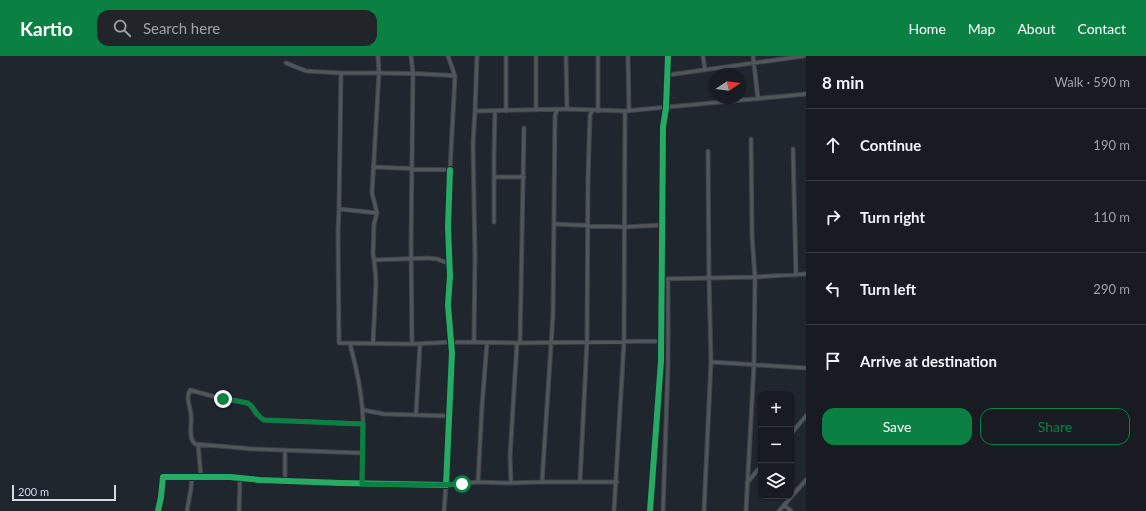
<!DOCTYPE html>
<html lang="en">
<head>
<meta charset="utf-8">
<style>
	body { margin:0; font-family:Lato,sans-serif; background:#21252a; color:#f1f3f6 }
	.controls { position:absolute; right:12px; bottom:12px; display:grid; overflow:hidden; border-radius:8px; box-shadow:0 1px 3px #0004 }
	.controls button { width:36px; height:36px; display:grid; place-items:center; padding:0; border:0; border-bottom:1px solid #363a40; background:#181c22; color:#f1f3f6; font:20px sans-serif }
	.compass { position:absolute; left:710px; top:12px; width:36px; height:36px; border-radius:50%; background:#181c22; box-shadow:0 1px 3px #0004; rotate:77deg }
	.scale { position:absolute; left:12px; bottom:10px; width:104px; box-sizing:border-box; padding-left:4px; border:2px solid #d2d9e2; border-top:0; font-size:11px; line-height:14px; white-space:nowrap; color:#d2d9e2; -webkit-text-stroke:3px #1b2632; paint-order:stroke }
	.stop { position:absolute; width:12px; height:12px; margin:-9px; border:3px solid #0b8043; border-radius:50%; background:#fff }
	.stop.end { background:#0b8043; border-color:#fff; box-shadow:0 1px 4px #0008 }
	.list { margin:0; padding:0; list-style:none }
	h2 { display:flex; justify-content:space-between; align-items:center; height:52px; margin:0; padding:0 16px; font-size:17px }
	h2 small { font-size:13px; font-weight:400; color:#9fa1a5 }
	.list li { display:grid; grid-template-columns:26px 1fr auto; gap:12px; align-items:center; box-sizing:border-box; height:72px; padding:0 16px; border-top:1px solid #363a40 }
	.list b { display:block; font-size:15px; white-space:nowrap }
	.list em { font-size:13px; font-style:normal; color:#9fa1a5 }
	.actions { display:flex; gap:8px; padding:12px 16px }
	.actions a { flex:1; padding:9px 0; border:1px solid #0b8043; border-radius:12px; text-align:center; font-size:14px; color:#0b8043 }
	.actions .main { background:#0b8043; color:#fff }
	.icon { flex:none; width:22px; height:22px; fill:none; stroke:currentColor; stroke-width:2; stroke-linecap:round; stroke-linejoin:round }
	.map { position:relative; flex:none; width:806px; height:455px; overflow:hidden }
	header { display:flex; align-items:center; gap:24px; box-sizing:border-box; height:56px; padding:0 20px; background:#0b8043; color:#fff }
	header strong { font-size:19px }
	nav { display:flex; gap:22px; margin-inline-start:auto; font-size:14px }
	.search { width:280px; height:36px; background:#21252a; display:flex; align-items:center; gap:10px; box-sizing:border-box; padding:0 14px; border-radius:12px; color:#9fa1a5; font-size:15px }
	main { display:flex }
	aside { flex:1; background:#181c22 }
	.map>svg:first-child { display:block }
</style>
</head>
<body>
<header>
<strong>Kartio</strong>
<div class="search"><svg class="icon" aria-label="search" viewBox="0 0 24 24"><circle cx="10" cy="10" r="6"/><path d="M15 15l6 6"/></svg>Search here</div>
<nav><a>Home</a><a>Map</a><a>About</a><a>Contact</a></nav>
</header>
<main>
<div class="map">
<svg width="806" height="455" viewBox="0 0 806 455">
	<rect width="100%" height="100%" fill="#20262d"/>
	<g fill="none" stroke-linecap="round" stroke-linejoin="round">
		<g stroke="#3f434a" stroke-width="5">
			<path id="street" d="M378,0L379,17L372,137L377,157L339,153L341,17C379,17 417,16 455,20
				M411,0L413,17L411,187L412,288
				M477,0L475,55L567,53L625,55L806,38
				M536,0V54
				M566,0L567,53
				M598,0V55
				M628,0L629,54
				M703,0L705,14
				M753,0L758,43
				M286,7L306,15L341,17
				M668,19L804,0
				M506,55V0
				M793,93L796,219
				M373,111L450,114L455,20L448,0
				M494,121H524
				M339,153L338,174L339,287L412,288L452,286L520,287L660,285
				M494,166V99L495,55
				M554,168L624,171L662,169
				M374,204L428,202L437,203L450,208
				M661,223L755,221L806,218
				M474,286L475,199L473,88L475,55
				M373,287L376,226L375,212L373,198L374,168L377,157
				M520,287L524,72
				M350,288C357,314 363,341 363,368
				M711,306L806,312
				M363,354L384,358L449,360
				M416,358L420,288
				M791,378L806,360
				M198,388L201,421
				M285,394V425
				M580,425L587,286L588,122L590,59L592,55
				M478,426L482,350L487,287
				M542,426L553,259L555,60L557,54
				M511,427L510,400L517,287
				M747,427L761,410
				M362,428L363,368L264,364L256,358L251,350L248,347L223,343L190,334C185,343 191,351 191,360C192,368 188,382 195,388L253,393L362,397
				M784,449L791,455
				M158,455L161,441L163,421H230L260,424L341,427L446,429L452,297L448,249L450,220L448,171L450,114
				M187,455L191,432L192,421
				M239,455L240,422
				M444,455L446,429L478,426L506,427L542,426H617
				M614,455L624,286L625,55
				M650,455L661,305L663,71L666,52L668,0
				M663,455L668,309V223
				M704,455L711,306L709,222L708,95
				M746,455L754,308L755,221L752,180L751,83
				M779,455L806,424"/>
		</g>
		<use href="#street" stroke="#51565b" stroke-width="3"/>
		<g stroke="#1b2632" stroke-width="8">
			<path id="cycleway" d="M158,455L161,441L163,421H230L260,424L341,427L446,429L452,297L448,249L450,220L448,171L450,114
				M650,455L661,305L663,71L666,52L668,0"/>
		</g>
		<use href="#cycleway" stroke="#26ab63" stroke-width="6"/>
	</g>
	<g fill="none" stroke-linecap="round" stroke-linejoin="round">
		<path stroke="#0b8043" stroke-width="5" d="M223,343C229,344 244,345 249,348C254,350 255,359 264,364L363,368L362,428L435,429L462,428"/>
	</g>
</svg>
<div class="controls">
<button>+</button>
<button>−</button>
<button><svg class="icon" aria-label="layers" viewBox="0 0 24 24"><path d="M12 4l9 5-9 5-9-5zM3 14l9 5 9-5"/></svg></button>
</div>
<svg class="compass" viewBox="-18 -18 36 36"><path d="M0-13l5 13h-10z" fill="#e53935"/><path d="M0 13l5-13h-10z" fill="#9fa1a5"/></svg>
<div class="scale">200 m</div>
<div class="stop" style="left:462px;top:428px"></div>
<div class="stop end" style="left:223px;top:343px"></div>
</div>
<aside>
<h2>8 min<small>Walk · 590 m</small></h2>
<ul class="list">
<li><svg class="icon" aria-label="ahead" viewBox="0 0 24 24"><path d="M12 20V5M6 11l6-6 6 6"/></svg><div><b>Continue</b></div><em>190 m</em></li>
<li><svg class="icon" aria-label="right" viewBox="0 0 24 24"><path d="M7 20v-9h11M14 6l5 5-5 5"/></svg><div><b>Turn right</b></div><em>110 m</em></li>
<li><svg class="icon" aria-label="left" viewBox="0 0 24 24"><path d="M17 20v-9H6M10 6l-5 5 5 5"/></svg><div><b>Turn left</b></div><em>290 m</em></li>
<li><svg class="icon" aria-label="arrive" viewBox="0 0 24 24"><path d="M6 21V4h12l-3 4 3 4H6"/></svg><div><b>Arrive at destination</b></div></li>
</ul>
<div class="actions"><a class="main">Save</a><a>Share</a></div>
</aside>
</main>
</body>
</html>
